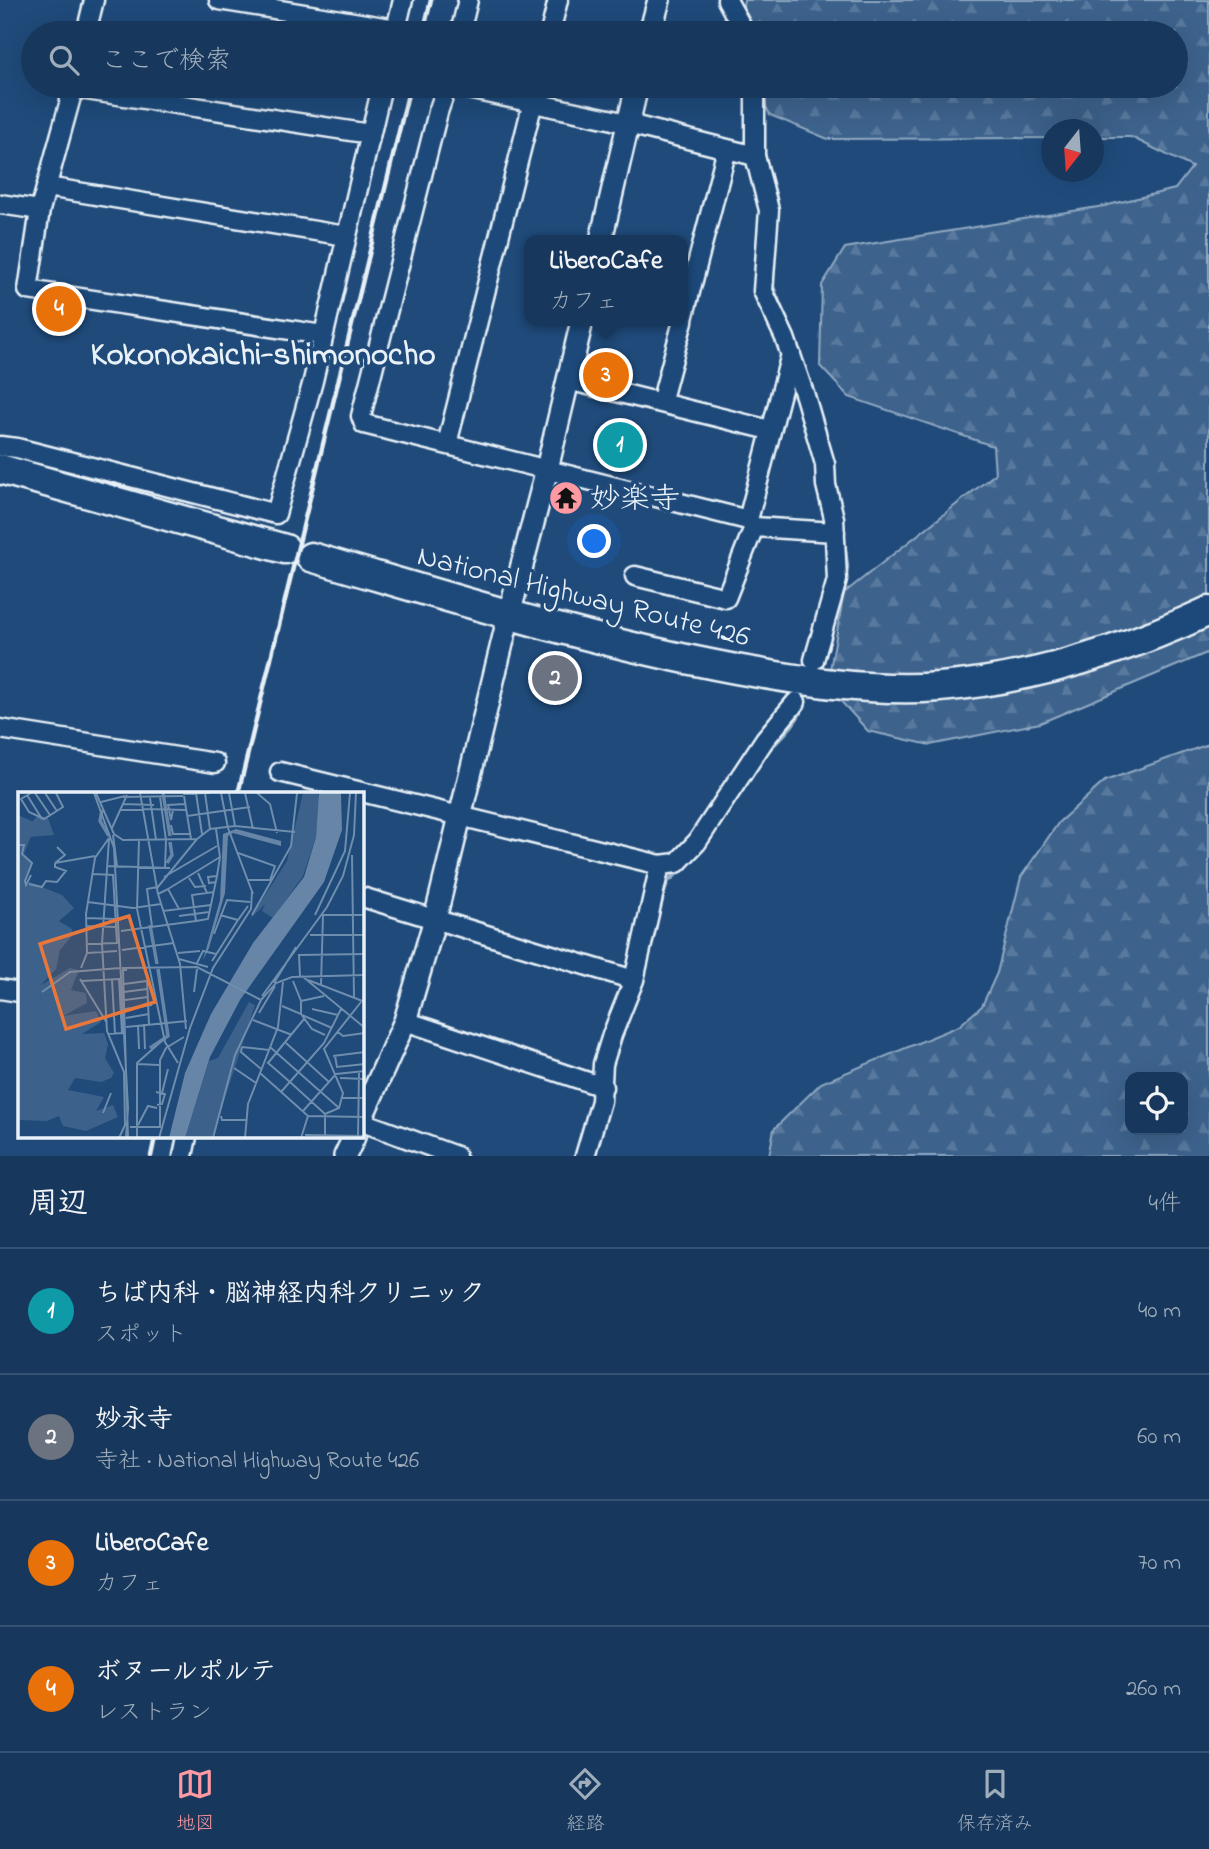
<!DOCTYPE html>
<html lang="ja">
<head>
<meta charset="utf-8">
<style>
	body { margin:0; font-family:"Indie Flower","Klee One",sans-serif; background:#244365; color:#f1f3f6 }
	.controls { position:absolute; right:21px; bottom:21px; display:grid; overflow:hidden; border-radius:14px; box-shadow:0 7px 28px #0002 }
	.controls button { width:63px; height:63px; display:grid; place-items:center; padding:0; border:0; border-bottom:2px solid #365272; background:#17385c; color:#f1f3f6; font:35px sans-serif }
	.compass { position:absolute; left:1041px; top:119px; width:63px; height:63px; border-radius:50%; background:#17385c; box-shadow:0 7px 28px #0002; rotate:197deg }
	.you { position:absolute; left:595px; top:542px; width:24px; height:24px; margin:-18px; border:5px solid #fff; border-radius:50%; background:#1a73e8; box-shadow:0 0 0 10px #1a73e833 }
	.badge { display:grid; place-items:center; width:46px; height:46px; border-radius:50%; background:#ff9aa2; color:#fff; font-size:23px; font-weight:700 }
	.pin { position:absolute; translate:-50% -50%; border:4px solid #fff; box-shadow:0 2px 7px #0006 }
	.popup { position:absolute; left:524px; top:235px; width:164px; height:91px; box-sizing:border-box; display:grid; place-content:center; border-radius:14px; background:#17385c; filter:drop-shadow(0 2px 5px #0005); font-size:23px; white-space:nowrap; color:#9eacbb }
	.popup b { font-size:26px; color:#f1f3f6 }
	.popup::after { content:''; position:absolute; left:50%; top:100%; margin-left:-14px; border:14px solid transparent; border-top-color:#17385c }
	.list { margin:0; padding:0; list-style:none }
	h2 { display:flex; justify-content:space-between; align-items:center; height:91px; margin:0; padding:0 28px; font-size:30px }
	h2 small { font-size:23px; font-weight:400; color:#9eacbb }
	.list li { display:grid; grid-template-columns:46px 1fr auto; gap:21px; align-items:center; box-sizing:border-box; height:126px; padding:0 28px; border-top:2px solid #365272 }
	.list b { display:block; font-size:26px; white-space:nowrap }
	.list p { margin:0; font-size:23px; white-space:nowrap; color:#9eacbb }
	.list em { font-size:23px; font-style:normal; color:#9eacbb }
	.icon { flex:none; width:38px; height:38px; fill:none; stroke:currentColor; stroke-width:2; stroke-linecap:round; stroke-linejoin:round }
	.map { position:relative; flex:none; width:1209px; height:1156px; overflow:hidden }
	.search { position:absolute; background:#17385c; box-shadow:0 7px 28px #0002; left:21px; right:21px; top:21px; height:77px; display:flex; align-items:center; gap:18px; box-sizing:border-box; padding:0 24px; border-radius:38px; color:#9eacbb; font-size:26px }
	.sheet { height:595px; background:#17385c }
	nav { display:flex; justify-content:space-around; align-items:center; box-sizing:border-box; height:98px; border-top:2px solid #365272; background:#17385c; font-size:19px; color:#9eacbb }
	nav a { display:grid; justify-items:center; gap:4px }
	nav .on { color:#ff9aa2 }
	.map>svg:first-child { display:block }
</style>
</head>
<body>
<div class="map">
<svg width="1209" height="1156" viewBox="0 0 1209 1156">
	<defs>
		<pattern id="forest-firs" width="22" height="20" patternUnits="userSpaceOnUse" patternTransform="scale(1.75)"><rect width="22" height="20" fill="#3c628c"/><path d="M5 1l3.5 6h-7zM16 11l3.5 6h-7z" fill="#58799d"/></pattern>
	</defs>
	<rect width="100%" height="100%" fill="#1f4a7a"/>
	<filter id="ink" filterUnits="userSpaceOnUse"><feTurbulence type="fractalNoise" baseFrequency=".0143" numOctaves="2"/><feDisplacementMap in="SourceGraphic" scale="14" xChannelSelector="R" yChannelSelector="G"/><feConvolveMatrix kernelMatrix="1 2 1 2 8 2 1 2 1" color-interpolation-filters="sRGB"/></filter>
	<g filter="url(#ink)">
		<path fill="url(#forest-firs)" stroke="#92aac2" stroke-width="2" fill-rule="evenodd" d="M744,0H1209V652L1040,723L930,745L868,731L827,686L844,593L995,474L993,446L849,397L820,366L822,285L845,248L1104,206L1175,189L1192,167L1131,137H1094V130H1052L1051,138L828,139L770,115L756,86H1176V33H738Z
			M1209,744V1156H769L774,1129L821,1083L959,1026L982,1006L997,973L1021,877L1059,822L1105,781ZM1130,1077H1183V1130H1130Z"/>
		<g fill="none" stroke-linecap="round" stroke-linejoin="round">
			<path stroke="#9ab0c7" stroke-width="4.5" d="M750,25L755,33
				M762,146L777,202L776,209
				M773,263V287L788,325
				M842,525L847,567L845,579
				M834,623L841,597
				M763,756C779,738 796,726 805,702
				M658,914L667,882L683,868
				M608,1105C613,1091 609,1075 613,1061C625,1019 645,983 652,939"/>
			<g stroke="#e8f1f8" stroke-width="23">
				<path id="minor" d="M219,0L396,29
					M727,0L745,33
					M86,33L94,0
					M395,33L403,0
					M460,33L468,0
					M550,33L558,0
					M74,86L40,210L28,290L323,335
					M447,86L438,112L361,416L364,424L748,520L754,527L835,532
					M454,86L609,119L755,156
					M755,86V156L769,210L763,291L785,338L805,396L825,464L826,485L834,518L837,580L814,660
					M73,88L370,134
					M47,187L346,236
					M0,204L40,210
					M683,319L727,149
					M568,380L770,430
					M661,403L683,321
					M447,444L537,86
					M0,446L17,448L276,514L313,381L382,86
					M748,520L791,354
					M635,576L726,598L754,527
					M0,729L215,763
					M280,772L660,865
					M362,897L634,980
					M0,989L19,992
					M405,1021L603,1087
					M362,1122L456,1156
					M183,1156L187,1137
					M585,1156L601,1101L603,1064L612,1035L634,980L660,865L677,863L697,842L765,739L796,702"/>
			</g>
			<g stroke="#e8f1f8" stroke-width="26">
				<path id="tertiary" d="M650,33L659,0
					M601,240L637,86
					M362,1117L405,1021L435,919L509,615L547,469L582,321
					M345,1156L354,1137"/>
			</g>
			<g stroke="#e8f1f8" stroke-width="33">
				<path id="trunk" d="M0,469L285,549
					M311,557C452,598 591,642 736,669C803,681 871,692 940,687C1033,679 1125,650 1209,611"/>
			</g>
			<use href="#minor" stroke="#1f4a7a" stroke-width="18"/>
			<use href="#tertiary" stroke="#1f4a7a" stroke-width="21"/>
			<use href="#trunk" stroke="#1f4a7a" stroke-width="28"/>
			<path stroke="#e8f1f8" stroke-width="4.5" d="M423,33L431,0
				M238,794L410,86
				M151,1156L155,1137"/>
		</g>
	</g>
	<defs>
		<g id="temple-disc" transform="scale(1.75)"><circle r="9.5" fill="#ff9aa2" stroke="#1f4a7a"/><path d="M0-6L5-2H3V0L6.5 2.5H4V6H1.5V3h-3V6H-4V2.5H-6.5L-3 0V-2H-5Z" fill="#111"/></g>
	</defs>
	<g fill-rule="evenodd">
		<use href="#temple-disc" x="566" y="498"/>
	</g>
	<g text-anchor="middle" stroke-width="7" stroke-linejoin="round" paint-order="stroke">
		<g font-size="30" fill="#e8f1f8" stroke="#1f4a7a" text-anchor="start">
			<text x="590" y="508">妙楽寺</text>
		</g>
		<g font-size="30" fill="#e8f1f8" stroke="#1f4a7a">
			<text transform="translate(584 595) rotate(14)" y="10">National Highway Route 426</text>
		</g>
		<g font-size="33" font-weight="bold" fill="#e8f1f8" stroke="#1f4a7a">
			<text x="263" y="364">Kokonokaichi-shimonocho</text>
		</g>
	</g>
	<g transform="translate(18 792)">
		<rect width="346" height="346" fill="#1f4a7a"/>
		<path d="M285,1H300L301,8L298,45L285,84L255,126L244,119L247,112L231,128L269,69ZM231,210L237,213L194,346H167L191,269L200,266Z" fill="#3c628c"/>
		<path d="M20,23L30,26L36,43L0,46ZM9,89L44,103L56,116L41,129L54,137V144L42,158L38,177L23,193L52,176L61,178L53,198L68,201L69,211L45,224L78,219L83,230L64,242L86,241L90,252L87,266L96,281L93,286L83,290L57,286L50,298L86,305L78,319L95,313L100,325L68,339L45,334L41,324L29,329L0,328V95Z" fill="#3c628c"/>
		<path d="M0,23L18,31L6,62L15,71L5,95L0,96Z" fill="#3c628c"/>
		<path d="M301,1H323L324,38L306,90L222,208L192,265L167,346H151L167,281L193,222L235,151L286,85L298,45ZM218,37L263,49V54L215,41L210,44L207,101L191,156L185,168L202,108L205,42Z" fill="#6685a7"/>
		<path fill="none" stroke="#6685a7" stroke-width="3.5" d="M145,1L152,44M84,18L82,29L91,44M149,71L154,63L152,50M132,133L139,172M132,256L150,244L140,177"/>
		<path fill="none" stroke="#6f8dac" stroke-width="2" d="M13,1L3,7L11,20L26,27L45,15L38,1M17,1L32,23M27,1L39,19M76,1L96,56L110,316L108,346M78,1L96,42L105,48L179,47L192,37L217,34L277,40M122,1L140,102L162,172L168,237M178,1L184,42M187,1L192,37M203,1L210,36L235,102M211,1L217,34M227,1L235,37M239,1L252,12L259,41M165,2L192,1M9,3L24,27M166,4L173,47M105,5L165,4M142,5L148,48M132,6L138,48M83,10L107,4M105,12L136,13M125,17L168,18M102,18H125M155,18L153,28L150,13L167,12M169,24L232,15M153,33L155,42H172M94,36L109,3M95,43L99,74M91,47L84,152L89,239L106,280L107,333L101,346M121,48L119,117L147,250L160,271M0,53H6L4,62L14,71L7,89L8,93L13,83M220,61L257,74L252,88H230M334,63L336,207M37,71L77,64M37,71L47,63L39,55M90,74L152,76M147,76L148,48M180,81L189,101M146,85L199,54M171,86L177,95L188,94M198,90L191,91L190,85L199,84M11,92L24,95L28,89L39,90L48,79L37,75V71M139,96L179,47M150,97L202,65M196,100L174,103L178,129L190,127L199,84L202,65L198,37M140,102L150,97L161,117M70,110L115,116L143,112M131,113L129,97L139,95M131,113L134,134M145,119L193,113M202,123L220,128L230,114M234,123L273,54L279,1M297,123L327,59L332,1M304,123H347M161,124L191,120M68,126L97,127M68,134L98,135M103,139L178,129M196,142L209,108L232,110M292,143H347M68,152L99,151L95,83L75,82M104,158L156,151M69,161L99,159M160,161L182,159M161,167L190,175M194,169L220,128M179,171L185,159L198,162M63,176L69,161L68,122L77,66L91,46M104,176L179,175L243,208M109,178H105L110,346M282,184L281,163L347,162M284,184L347,236M62,187L89,231M94,187L97,242M290,188L347,210M63,189L101,187L104,241L90,242M275,189L283,209V222M256,191L278,155M106,192L129,189L131,232M303,192L305,123M24,200L52,180L102,176M106,200L129,197M176,200L179,177M244,204L309,115L325,84L336,43L338,1M107,208L130,205M243,208L258,191L274,185L347,183M283,209L306,204M264,214L283,222L294,237L307,243M107,217L134,213M294,217L320,223M241,221L257,194M284,223L314,236M108,226L131,222M235,228L274,243M126,232L127,257M120,233L121,257M108,235L169,229M320,240L325,244L347,241M268,251L311,290M224,255L223,260L243,277M224,255L251,258M252,255L321,316M315,264L347,260M317,264L319,275L347,272M249,270L272,290M250,271L286,227M119,272L141,273M216,276L238,291M242,281L290,324L347,325M322,286L347,287M272,290L307,322M138,300L147,302L144,312L139,313M263,300L306,251L323,217M144,301L150,277M324,306H347M285,319L318,282L347,279M85,321L93,301M307,322L321,316L325,301L306,257L343,210M203,324L204,328H229M120,333L130,314L139,316M112,335H142V268L148,256L166,245M287,343L347,344M119,346V271L146,247M141,346L172,236L195,176L233,117L234,99M195,346L217,263L243,208M227,346L230,312L260,235L265,190M283,346L290,324M307,346V322M340,346L341,279"/>
		<path fill="#e8773b" fill-opacity="0.15" stroke="#e8773b" stroke-width="3.5" d="M111,124L137,210L48,237L22,152Z"/>
		<rect width="346" height="346" fill="none" stroke="#e8f1f8" stroke-width="3.5"/>
	</g>
</svg>
<div class="controls">
<button><svg class="icon" aria-label="locate" viewBox="0 0 24 24"><circle cx="12" cy="12" r="6"/><path d="M12 2v4M12 18v4M2 12h4M18 12h4"/></svg></button>
</div>
<svg class="compass" viewBox="-18 -18 36 36"><path d="M0-13l5 13h-10z" fill="#e53935"/><path d="M0 13l5-13h-10z" fill="#9eacbb"/></svg>
<div class="you"></div>
<div class="pin badge" style="left:620px;top:445px;background:#0f9aa8">1</div>
<div class="pin badge" style="left:555px;top:678px;background:#6b7280">2</div>
<div class="pin badge" style="left:606px;top:375px;background:#e8710a">3</div>
<div class="popup"><b>LiberoCafe</b>カフェ</div>
<div class="pin badge" style="left:59px;top:309px;background:#e8710a">4</div>
<div class="search"><svg class="icon" aria-label="search" viewBox="0 0 24 24"><circle cx="10" cy="10" r="6"/><path d="M15 15l6 6"/></svg>ここで検索</div>
</div>
<section class="sheet">
<h2>周辺<small>4件</small></h2>
<ul class="list">
<li><span class="badge" style="background:#0f9aa8">1</span><div><b>ちば内科・脳神経内科クリニック</b><p>スポット</p></div><em>40 m</em></li>
<li><span class="badge" style="background:#6b7280">2</span><div><b>妙永寺</b><p>寺社 · National Highway Route 426</p></div><em>60 m</em></li>
<li><span class="badge" style="background:#e8710a">3</span><div><b>LiberoCafe</b><p>カフェ</p></div><em>70 m</em></li>
<li><span class="badge" style="background:#e8710a">4</span><div><b>ボヌールポルテ</b><p>レストラン</p></div><em>260 m</em></li>
</ul>
</section>
<nav>
<a class="on"><svg class="icon" aria-label="map" viewBox="0 0 24 24"><path d="M3 6l6-2 6 2 6-2v14l-6 2-6-2-6 2zM9 4v14M15 6v14"/></svg>地図</a>
<a><svg class="icon" aria-label="directions" viewBox="0 0 24 24"><path d="M12 3l9 9-9 9-9-9zM9 14v-3h6M13 9l2 2-2 2"/></svg>経路</a>
<a><svg class="icon" aria-label="saved" viewBox="0 0 24 24"><path d="M7 4h10v16l-5-4-5 4z"/></svg>保存済み</a>
</nav>
</body>
</html>
